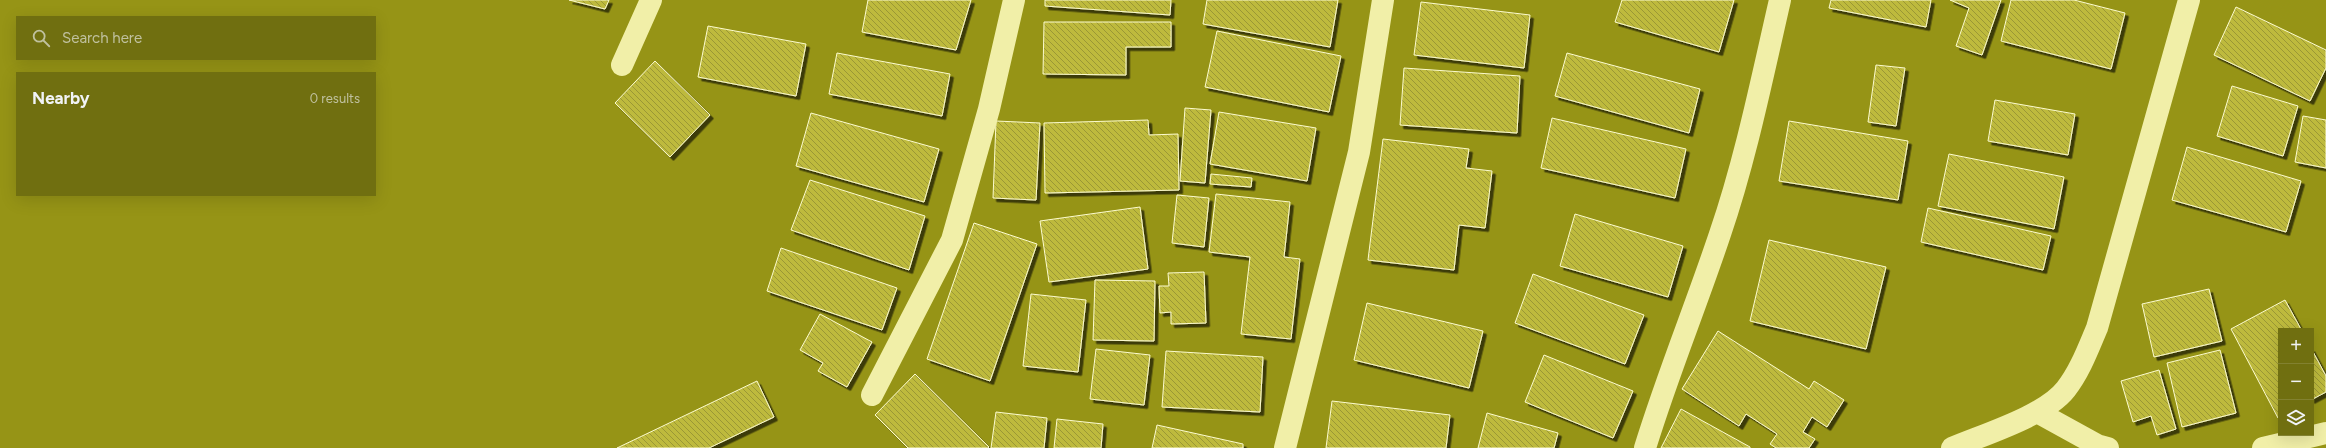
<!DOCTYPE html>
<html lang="en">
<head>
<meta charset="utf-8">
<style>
	body { margin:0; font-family:Figtree,sans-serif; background:#757419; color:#f1f3f6 }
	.controls { position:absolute; right:12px; bottom:12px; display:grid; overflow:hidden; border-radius:0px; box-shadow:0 4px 16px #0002 }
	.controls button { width:36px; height:36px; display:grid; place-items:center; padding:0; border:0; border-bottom:1px solid #828130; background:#706f10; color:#f1f3f6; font:20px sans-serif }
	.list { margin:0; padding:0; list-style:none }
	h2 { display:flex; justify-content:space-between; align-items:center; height:52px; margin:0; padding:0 16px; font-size:17px }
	h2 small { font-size:13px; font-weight:400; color:#c0c19f }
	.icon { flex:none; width:22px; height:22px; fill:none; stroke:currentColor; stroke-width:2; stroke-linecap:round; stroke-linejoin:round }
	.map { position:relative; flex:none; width:2326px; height:448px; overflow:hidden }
	.search { position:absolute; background:#706f10; box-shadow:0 4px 16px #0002; left:16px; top:16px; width:360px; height:44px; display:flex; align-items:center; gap:10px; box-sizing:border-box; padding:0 14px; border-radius:0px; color:#c0c19f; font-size:15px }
	.panel { position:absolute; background:#706f10; box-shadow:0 4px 16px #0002; left:16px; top:72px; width:360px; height:124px; border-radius:0px }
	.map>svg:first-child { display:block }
</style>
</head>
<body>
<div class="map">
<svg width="2326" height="448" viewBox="0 0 2326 448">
	<defs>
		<pattern id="building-back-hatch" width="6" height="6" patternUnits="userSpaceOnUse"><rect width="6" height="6" fill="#beba3e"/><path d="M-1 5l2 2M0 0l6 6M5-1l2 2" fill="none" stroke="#9a9734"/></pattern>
		<filter id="shadow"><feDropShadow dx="3.5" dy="3.5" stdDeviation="0" flood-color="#0009"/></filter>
	</defs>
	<rect width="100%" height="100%" fill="#969416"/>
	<path fill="url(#building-back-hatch)" stroke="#fcfbcf" filter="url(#shadow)" d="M569,0H609L605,9Z
		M868,0H971L956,50L862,32Z
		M1045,0H1171L1170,15L1045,6Z
		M1207,0H1338L1330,47L1203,24Z
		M1622,0H1734L1719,52L1615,22Z
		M1831,0H1931L1926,27L1829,8Z
		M1950,0H2001L1982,55L1956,46L1969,8Z
		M2011,0H2074L2125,13L2111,69L2001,41Z
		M1421,2L1530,15L1524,68L1414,55Z
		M2236,7L2326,50V68L2310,101L2214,55Z
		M1044,22H1171V47H1126V75L1043,74Z
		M708,26L806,44L796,96L698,77Z
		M1217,31L1341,56L1329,112L1205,87Z
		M837,53L950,74L942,116L829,94Z
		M1567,53L1700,89L1689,133L1555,96Z
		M655,61L710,115L670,157L615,103Z
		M1876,65L1905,68L1896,126L1868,122Z
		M1404,68L1520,76L1517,133L1400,125Z
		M2232,86L2298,106L2283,156L2217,136Z
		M1995,100L2075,114L2068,155L1988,141Z
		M1185,108L1211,110L1205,183L1180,181Z
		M1219,112L1316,128L1307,181L1210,164Z
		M811,113L939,149L924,202L796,166Z
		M2303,116L2326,120V168L2295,162Z
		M1552,118L1686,149L1675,198L1541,168Z
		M1148,120L1149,135L1178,134L1179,190L1045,193L1044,123Z
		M996,121L1040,123L1036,200L993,198Z
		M1789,121L1908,141L1898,200L1779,181Z
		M1383,139L1469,149L1466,168L1492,171L1485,228L1459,225L1454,270L1368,260Z
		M2187,147L2301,181L2286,232L2172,200Z
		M1949,154L2064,177L2054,229L1938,206Z
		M1211,174L1252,178L1251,187L1210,184Z
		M810,180L925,216L909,270L791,230Z
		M1216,194L1290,202L1284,257L1300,259L1291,339L1241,334L1250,257L1209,252Z
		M1177,195L1209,198L1204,247L1172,243Z
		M1140,207L1148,269L1049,282L1040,221Z
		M1928,208L2051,236L2043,270L1921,242Z
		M1575,214L1683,246L1668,297L1560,266Z
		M974,223L1037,244L990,381L927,359Z
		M1769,240L1886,267L1866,349L1750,321Z
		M781,248L897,288L882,330L767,291Z
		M1204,272L1206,323L1171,324V312L1160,313L1159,286H1169L1168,273Z
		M1533,274L1644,315L1625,364L1515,323Z
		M1095,280L1155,281L1154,341L1093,340Z
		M2209,289L2222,341L2154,357L2142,304Z
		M1031,294L1086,300L1078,372L1023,366Z
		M2285,300L2302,331H2281V416L2278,418L2231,329Z
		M1367,303L1483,331L1469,388L1354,360Z
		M820,314L872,342L847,387L818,371L823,363L800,350Z
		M1718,331L1809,389L1814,381L1844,400L1827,427L1812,417L1803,432L1815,439L1809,448H1776L1770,444L1777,434L1746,414L1739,426L1682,389Z
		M2311,348L2326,376V392L2311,400Z
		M1096,349L1150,355L1144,405L1090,399Z
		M2220,350L2236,413L2182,427L2167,363Z
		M1166,351L1263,357L1260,412L1162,407Z
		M1544,355L1633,391L1613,438L1525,402Z
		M2159,370L2176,429L2157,435L2151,416L2133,422L2121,381Z
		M915,374L989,447L988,448H908L875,415Z
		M757,381L774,417L709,448H617Z
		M1332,401L1450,415L1446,448H1326Z
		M1681,409L1750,447V448H1661Z
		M996,412L1047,418L1044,448H991Z
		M1487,413L1558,433L1554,448H1478Z
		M1057,419L1103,424L1101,448H1054Z
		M1157,425L1243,444V448H1152Z"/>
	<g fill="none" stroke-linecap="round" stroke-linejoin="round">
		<path stroke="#f1efa8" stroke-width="22" d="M622,65L651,0
			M872,395L952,240L989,109L1014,0
			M2037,412L2097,445L2108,448
			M1285,448L1359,152L1383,0
			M1645,448C1667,376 1696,306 1720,234C1746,158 1762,78 1780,0
			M1952,448C1985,434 2045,416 2066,389C2080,371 2088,349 2097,328L2189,0
			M2263,448L2326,433"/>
	</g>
</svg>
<div class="controls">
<button>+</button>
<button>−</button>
<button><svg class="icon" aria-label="layers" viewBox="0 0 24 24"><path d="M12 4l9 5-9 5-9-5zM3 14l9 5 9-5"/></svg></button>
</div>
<div class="search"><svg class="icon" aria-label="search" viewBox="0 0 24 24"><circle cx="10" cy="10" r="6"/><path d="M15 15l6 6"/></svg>Search here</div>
<section class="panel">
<h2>Nearby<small>0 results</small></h2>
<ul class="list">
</ul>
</section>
</div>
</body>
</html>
